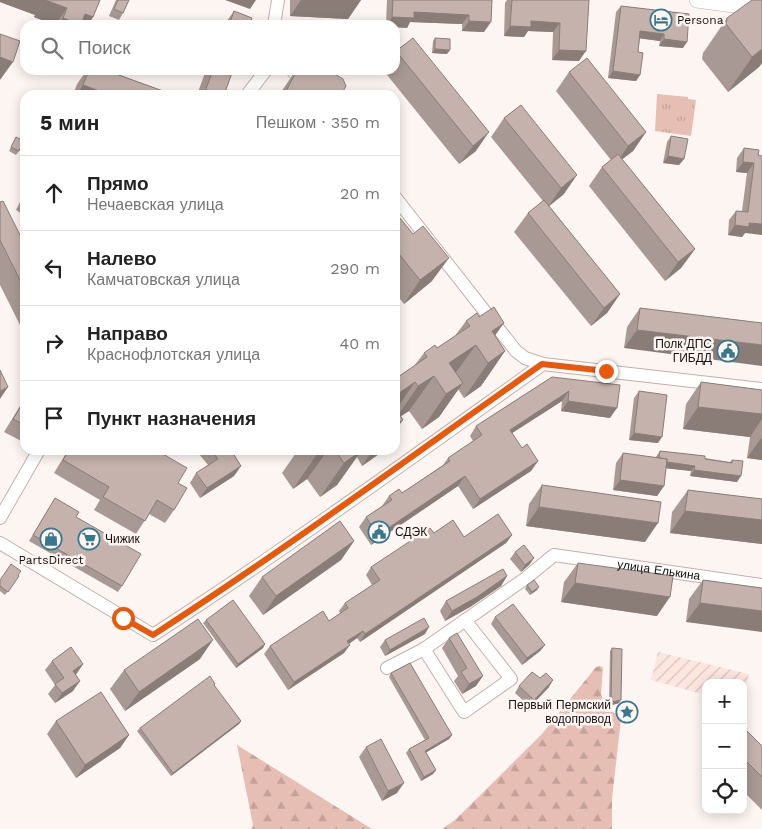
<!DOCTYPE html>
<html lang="ru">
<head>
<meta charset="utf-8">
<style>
	body { margin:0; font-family:"Work Sans",sans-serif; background:#f6f6f6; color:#222 }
	.controls { position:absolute; right:15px; bottom:15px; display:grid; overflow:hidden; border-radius:10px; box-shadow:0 2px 12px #0003 }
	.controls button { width:45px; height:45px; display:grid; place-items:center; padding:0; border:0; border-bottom:1px solid #e0e0e0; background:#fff; color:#222; font:25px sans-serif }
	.stop { position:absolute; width:15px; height:15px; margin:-11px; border:4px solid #ea580c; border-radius:50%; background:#fff }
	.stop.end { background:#ea580c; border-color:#fff; box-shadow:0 1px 5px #0008 }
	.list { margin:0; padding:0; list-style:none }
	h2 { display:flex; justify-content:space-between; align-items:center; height:65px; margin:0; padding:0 20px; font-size:21px }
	h2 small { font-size:16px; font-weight:400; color:#767676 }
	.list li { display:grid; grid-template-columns:32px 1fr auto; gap:15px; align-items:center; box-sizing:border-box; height:75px; padding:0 20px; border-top:1px solid #e0e0e0 }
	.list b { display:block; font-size:19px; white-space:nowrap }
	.list p { margin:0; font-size:16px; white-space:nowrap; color:#767676 }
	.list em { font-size:16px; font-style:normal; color:#767676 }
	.icon { flex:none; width:28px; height:28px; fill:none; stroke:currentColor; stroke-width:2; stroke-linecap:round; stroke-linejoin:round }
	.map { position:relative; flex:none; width:762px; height:829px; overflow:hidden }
	.search { position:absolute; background:#fff; box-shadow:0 2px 12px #0003; left:20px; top:20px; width:380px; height:55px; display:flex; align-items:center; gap:12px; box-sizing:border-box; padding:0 18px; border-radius:15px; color:#767676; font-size:19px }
	.panel { position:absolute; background:#fff; box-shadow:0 2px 12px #0003; left:20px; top:90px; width:380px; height:365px; border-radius:15px }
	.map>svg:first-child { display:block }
</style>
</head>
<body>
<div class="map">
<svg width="762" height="829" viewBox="0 0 762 829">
	<defs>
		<pattern id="industrial-furrows" width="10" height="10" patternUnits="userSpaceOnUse" patternTransform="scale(1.25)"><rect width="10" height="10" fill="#fde6e0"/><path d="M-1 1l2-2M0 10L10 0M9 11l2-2" fill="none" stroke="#d8c4bf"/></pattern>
		<pattern id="forest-firs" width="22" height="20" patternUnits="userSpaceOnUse" patternTransform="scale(1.25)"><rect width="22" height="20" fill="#e6beb3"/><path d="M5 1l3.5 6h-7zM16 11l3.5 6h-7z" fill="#c5a299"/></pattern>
		<pattern id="park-tufts" width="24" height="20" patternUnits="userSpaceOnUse" patternTransform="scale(1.25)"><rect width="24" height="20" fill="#e6beb3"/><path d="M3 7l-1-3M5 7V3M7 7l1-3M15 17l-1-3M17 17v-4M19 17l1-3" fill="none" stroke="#c5a299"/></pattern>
	</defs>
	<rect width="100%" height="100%" fill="#fdf5f2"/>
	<path fill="url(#industrial-furrows)" d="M658,652L749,674L743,697V683H706V695L651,680Z"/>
	<path fill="url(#forest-firs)" d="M600,666L603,668L601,693L605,712H613L621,717V719L612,799V829H442L455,820L542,734L596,667Z
		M237,745L372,829H251L253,825Z"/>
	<path fill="url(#park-tufts)" d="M657,94L688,97V99L696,100L691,136L655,131Z"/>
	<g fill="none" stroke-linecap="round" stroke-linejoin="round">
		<g stroke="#c3b0ab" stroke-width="14">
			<g id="minor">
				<path d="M274,25L278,0"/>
				<path d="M292,70L314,95"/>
				<path d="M247,95L266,70"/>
				<path d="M395,197L516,351L525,358L543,364L762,389"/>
				<path d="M0,518L39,450"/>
				<path d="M0,543L153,635C286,549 414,456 543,364"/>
				<path d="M424,649L464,712L511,679L465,620"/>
				<path id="s1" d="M387,668L424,649L526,578L554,555L762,585"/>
			</g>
		</g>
		<g stroke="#c3b0ab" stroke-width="16">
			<path id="major" d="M697,0L762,9"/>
		</g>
		<use href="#minor" stroke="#fff" stroke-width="12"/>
		<use href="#major" stroke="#fff" stroke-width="15"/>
	</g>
	<path fill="#a99994" d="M0,0H100L93,17L88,25H55L34,17L35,15L0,2Z
		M116,0H129L123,13L119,20L109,16Z
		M290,0H361L348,19L290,16Z
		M387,0H492L484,32L462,31V24L410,22L407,28L395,27V25H386Z
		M507,0H589L579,61L552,60L553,32L528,31L524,37L504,36L505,3Z
		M762,0V63L759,67L728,92L702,59L703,53L727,18Z
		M621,6L689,14L683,48L659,46L660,41L640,38L638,52L640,75L636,81L608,78L616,12Z
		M234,11L250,25H224Z
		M413,38L476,151L459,164L383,70H395V53Z
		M435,38L447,54L432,53L433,41Z
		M87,70H105L174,95H73L77,84Z
		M206,70H233L224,95H197Z
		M296,70H328L341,95H279Z
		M569,72L646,132L633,151L622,159L695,249L681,268L665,281L589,186L602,167L611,160L556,91Z
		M521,105L564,194L549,206L620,294L607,313L591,326L514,232L528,213L543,201L491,137L504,118Z
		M671,136L684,159L679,165L663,163L667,142Z
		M16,137L19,151L16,155L9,151Z
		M744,148L759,150L745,233L742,237L728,235L729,220L736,211H742L747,173L736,172L737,158Z
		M25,194V216L16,210L21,200Z
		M0,202L25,245V335L0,285Z
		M395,212L432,281L404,304L395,293Z
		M640,308L762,323L624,348L627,327Z
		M466,321L495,336L505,351L481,386L464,398L458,389L439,417L422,429L409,411L401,416L395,431V379L414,366L424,353L437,348L455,336Z
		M552,377L610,418L561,411L562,401L512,433L522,448L538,461L531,471L473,509L458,486L371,545L359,527L366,517L382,506L389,496L402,493L443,465L448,458L473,441L470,436L476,426Z
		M701,382L762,390V460L747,458L750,437L683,429L686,404Z
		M639,391L658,443L629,440L634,398Z
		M25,398V440L23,442L4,432Z
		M63,450H156L178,483L174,510L165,523L149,514L136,534L94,510L100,500L54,473L65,455L61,453Z
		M198,450H224L241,466L234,476L200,498L190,483L196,473L208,465L199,454L200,453Z
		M298,450H382L379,454L362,466L357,457L337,485L320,497L307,479L293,489L282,473Z
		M660,451L730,462L732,460L737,482L690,476L691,471L666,468L664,486L657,496L613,490L616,463L623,453L655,458Z
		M542,485L645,542L526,526L529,504Z
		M688,490L762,499V544L670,533L672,512Z
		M55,498L76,517L122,586L118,592L29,541Z
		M434,533L464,537L512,535L506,543L360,642L357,638L349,644L344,653L288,690L264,654L270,646L329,621L340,613L339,611L345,603L372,585L366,575L371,567Z
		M354,541L341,560L263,615L249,596L262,577Z
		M515,552L534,558L529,565L521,572L510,559Z
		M578,563L657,616L561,602L564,582Z
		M18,575L19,576L5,595L0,591V580Z
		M507,576L501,586L470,607L445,621L440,611L446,601Z
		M703,580L762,588L686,622L689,599Z
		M527,585L537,590L530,595L525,589Z
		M495,617L545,645L540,651L522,665L491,624Z
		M206,620L265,644L263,648L236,668L203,623Z
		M457,633L476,686L462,694L454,681L458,676L442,648L449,638Z
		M425,634L385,656L380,647L385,640Z
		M612,648L619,703L609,706L610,651Z
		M200,659L125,711L110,689L124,670Z
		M52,661L83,664L76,675L73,691L55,703L48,694L55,685L45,670Z
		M391,673L452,735L449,739L426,752L436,770L433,774L421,781L406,753L409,749L425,740L389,677Z
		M540,678L549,687L530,707L515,693L519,686Z
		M215,684L214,686L241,721L239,724L171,776L137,731L140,728Z
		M56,721L129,735L120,748L76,778L47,734Z
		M743,727L762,746V810L743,791Z
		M366,747L397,793L382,801L359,757Z"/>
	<path fill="#8a7d78" d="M0,0H45L35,15L0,2Z
		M45,0L67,8L55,25L34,17Z
		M225,0H256L250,9Z
		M301,0H361L348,19L290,16Z
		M414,12L469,15L462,24L410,22L407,28L395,27V25H387L392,17Z
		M85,14L93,17L88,25H59L63,18Z
		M469,21L491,22L484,32L462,31Z
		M531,21L560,23L553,32L528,31L524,37L504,36L510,26Z
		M640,31L664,34L660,41L636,38Z
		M664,39L687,42L683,48L659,46Z
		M435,49L450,50L447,54L432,53Z
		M762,49V63L759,67L728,92L752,57Z
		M559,50L586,51L579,61L552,60Z
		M0,57L13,62L0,80Z
		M613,71L640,75L636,81L608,78Z
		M83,85L110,95H77Z
		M489,132L476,151L459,164L473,146Z
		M646,132L633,151L615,165L628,146Z
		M668,156L684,159L679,165L663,163Z
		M743,162L754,163L747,173L736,172Z
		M577,175L564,194L548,207L561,188Z
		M749,223L762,224V235L745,233L742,237L728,235L735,225Z
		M695,249L681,268L665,281L678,262Z
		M449,258L432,281L404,304L420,280Z
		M620,294L607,313L591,326L604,308Z
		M504,323L482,354L492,331Z
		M637,330L762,345V366L624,348Z
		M476,345L451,379L449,363Z
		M505,351L481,386L464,398L488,363Z
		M434,376L409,411L395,420L418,386Z
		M415,382L395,411V396Z
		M463,383L439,417L422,429L446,394Z
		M8,387L0,399V391Z
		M569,391L562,401L503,439L510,430Z
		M568,401L617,408L610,418L561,411Z
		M698,407L762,414V419L750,437L683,429Z
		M403,420L395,431V425Z
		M634,433L662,437L658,443L629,440Z
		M762,437V460L747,458Z
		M323,450H328L307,479L293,489L317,454Z
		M373,450H382L379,454L362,466Z
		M361,451L337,485L320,497L344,463Z
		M538,461L531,471L473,509L480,499Z
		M658,461L695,466L691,471L654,467Z
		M241,466L234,476L200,498L207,488Z
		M694,470L741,476L737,482L690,476Z
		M465,476L458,486L371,545L378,535Z
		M620,480L664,486L657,496L613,490Z
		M539,507L658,523L645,542L526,526Z
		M685,511L762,520V544L670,533Z
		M512,535L506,543L360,642L365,634Z
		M354,541L341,560L263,615L276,596Z
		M534,558L529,565L521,572L525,565Z
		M507,576L501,586L470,607L445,621L452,611Z
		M575,583L670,597L657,616L561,602Z
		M539,587L537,590L530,595L532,592Z
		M700,603L762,611V632L686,622Z
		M429,627L425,634L385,656L390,650Z
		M363,631L357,638L341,649L347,641Z
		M213,640L200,659L125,711L139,692Z
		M265,644L263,648L236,668L238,664Z
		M350,645L344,653L288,690L294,682Z
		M545,645L540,651L522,665L527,658Z
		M83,664L76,674L66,681L73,671Z
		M483,676L476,686L462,694L469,684Z
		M553,680L549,687L530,707L534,700Z
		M80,681L73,691L55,703L62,693Z
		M621,700L619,703L609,706L611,702Z
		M241,721L239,724L171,776L173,773Z
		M129,735L120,748L76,778L85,765Z
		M452,735L449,739L422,755L425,751Z
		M436,770L433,774L421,781L424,777Z
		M404,783L397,793L382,801L388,791Z"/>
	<path fill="#c5b2ac" stroke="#8a7d78" d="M45,0H100L93,17L85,14L81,25L63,18L67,8Z
		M118,0H129L123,13L114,9Z
		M393,0H492L491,22L469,21V15L414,12V18L392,17Z
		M512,0H589L586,51L559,50L560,23L531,21V27L510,26Z
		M752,0H762V49L752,57L726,24L727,18Z
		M621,6L689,14L687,42L664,39V34L640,31L638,52L643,53L640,75L613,71Z
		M234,11L252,18L250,25H229Z
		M0,34L20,41L13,62L0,57Z
		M413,38L489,132L473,146L396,51Z
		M435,38L450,39V50L435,49Z
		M587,58L646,132L628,146L569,72Z
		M89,70H105L174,95H110L83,85Z
		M213,70H233L224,95H207L204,94Z
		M297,70H328L343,79L346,86L341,95H284Z
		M521,105L577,175L561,188L504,118Z
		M671,136L688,139L684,159L668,156Z
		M16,137L24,141L19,151L11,147Z
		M744,148L759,150L758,155L762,156V224L749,223V227L735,225L736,211L748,212L754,163L743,162Z
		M618,154L695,249L678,262L602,167Z
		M544,200L620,294L604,308L528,213Z
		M3,201L25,245V290L0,240V202Z
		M395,212L413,234L423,226L449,258L420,280L395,249Z
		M494,307L504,323L492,331L505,351L488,363L476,345L449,363L463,383L446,394L434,376L418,386L415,382L395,396V379L427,357L424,353L435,345L437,348L470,326L466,321L477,313L479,317Z
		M640,308L762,323V345L637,330Z
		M0,370L8,387L0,391Z
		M552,377L620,385L617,408L568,401L569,391L510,430L522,448L527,444L538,461L480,499L465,476L378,535L366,517L392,500L389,496L399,489L402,493L450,461L448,458L482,435L476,426Z
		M701,382L762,390V414L698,407Z
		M639,391L667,395L662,437L634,433Z
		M25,400V425L13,419Z
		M395,407L403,420L395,425Z
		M69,450H156L187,468L178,483L187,488L174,510L157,500L145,521L103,497L109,487L63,460Z
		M211,450H224L227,453L231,450L241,466L207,488L196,473L218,459Z
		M314,450H323L317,454Z
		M335,450H360L361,451L344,463Z
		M660,451L705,456V459L732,463V460L743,461L741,476L694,470L695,466L667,462V459L659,458Z
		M623,453L667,459L664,486L620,480Z
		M542,485L661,502L658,523L539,507Z
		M688,490L762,499V520L685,511Z
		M55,498L79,512L76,517L141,554L122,586L33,535Z
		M498,514L512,535L365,634L363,631L347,641L350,645L294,682L270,646L323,611L329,621L348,608L345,603L380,580L371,567L430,528L434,533L453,520L464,537Z
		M340,521L354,541L276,596L262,577Z
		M524,545L534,558L525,565L515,552Z
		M578,563L673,576L670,597L575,583Z
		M11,564L21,571L18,575L19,576L8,592L0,586V580Z
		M503,569L507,576L477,597L452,611L446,601Z
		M534,580L539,587L532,592L527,585Z
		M703,580L762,588V611L700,603Z
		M233,600L265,644L238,664L206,620Z
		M513,604L545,645L527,658L495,617Z
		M424,618L429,627L390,650L385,640Z
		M198,619L213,640L139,692L124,670Z
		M457,633L483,676L469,684L461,672L467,668L449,638Z
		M71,647L83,664L73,671L80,681L62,693L55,684L64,678L52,661Z
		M612,648L622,649L621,700L611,702Z
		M410,663L452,735L425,751L436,770L424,777L409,749L429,738L391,673Z
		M532,672L540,678L546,673L553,680L534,700L519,686Z
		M210,676L215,684L214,685L241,721L173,773L140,728Z
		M101,692L129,735L85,765L56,721Z
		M743,727L762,746V777L743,758Z
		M381,739L404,783L388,791L366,747Z"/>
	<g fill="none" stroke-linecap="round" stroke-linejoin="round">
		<path stroke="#ea580c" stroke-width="6" d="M123,618L153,635C286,549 413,455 542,364L606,371"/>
	</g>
	<defs>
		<g id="hotel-ring" transform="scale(1.125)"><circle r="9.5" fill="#fdf5f2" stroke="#38788c" stroke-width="1.5"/><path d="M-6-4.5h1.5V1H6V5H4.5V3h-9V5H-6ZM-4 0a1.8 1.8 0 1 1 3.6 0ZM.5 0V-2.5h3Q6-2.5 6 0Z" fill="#38788c"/></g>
		<g id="civic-ring" transform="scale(1.125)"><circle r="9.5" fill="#fdf5f2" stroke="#38788c" stroke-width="1.5"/><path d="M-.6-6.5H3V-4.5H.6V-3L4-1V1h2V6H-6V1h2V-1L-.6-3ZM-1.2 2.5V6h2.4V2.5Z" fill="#38788c"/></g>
		<g id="shop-ring" transform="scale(1.125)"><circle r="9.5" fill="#fdf5f2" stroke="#38788c" stroke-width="1.5"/><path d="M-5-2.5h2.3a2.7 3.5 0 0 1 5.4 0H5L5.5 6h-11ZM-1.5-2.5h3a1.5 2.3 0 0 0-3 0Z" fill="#38788c"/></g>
		<g id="supermarket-ring" transform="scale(1.125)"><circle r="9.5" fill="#fdf5f2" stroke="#38788c" stroke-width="1.5"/><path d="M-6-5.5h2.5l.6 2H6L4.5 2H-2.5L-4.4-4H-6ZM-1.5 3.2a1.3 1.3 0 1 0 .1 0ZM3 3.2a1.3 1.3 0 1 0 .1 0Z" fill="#38788c"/></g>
		<g id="sight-ring" transform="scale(1.125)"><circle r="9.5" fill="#fdf5f2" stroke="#38788c" stroke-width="1.5"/><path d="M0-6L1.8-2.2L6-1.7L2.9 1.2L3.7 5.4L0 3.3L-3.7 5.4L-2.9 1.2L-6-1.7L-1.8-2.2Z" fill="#38788c"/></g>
	</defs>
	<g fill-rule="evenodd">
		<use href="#hotel-ring" x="661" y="20"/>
		<use href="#civic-ring" x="728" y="351"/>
		<use href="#civic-ring" x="379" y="532"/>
		<use href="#shop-ring" x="51" y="539"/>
		<use href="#supermarket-ring" x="89" y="539"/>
		<use href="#sight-ring" x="627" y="712"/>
	</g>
	<g text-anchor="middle" stroke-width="5" stroke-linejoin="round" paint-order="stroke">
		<g font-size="12" fill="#17110f" stroke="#fdf5f2" text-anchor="start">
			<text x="677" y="24">Persona</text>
			<text x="712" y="348" text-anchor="end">Полк ДПС<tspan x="712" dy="14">ГИБДД</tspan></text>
			<text x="395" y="536">СДЭК</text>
			<text x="105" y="543">Чижик</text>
			<text x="51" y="564" text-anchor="middle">PartsDirect</text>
			<text x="611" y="709" text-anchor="end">Первый Пермский<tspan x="611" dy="14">водопровод</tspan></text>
		</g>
		<g font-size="12" fill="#17110f" stroke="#fdf5f2">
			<text dy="4" stroke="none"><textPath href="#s1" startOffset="308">улица Елькина</textPath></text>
		</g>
	</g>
</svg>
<div class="controls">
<button>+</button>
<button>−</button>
<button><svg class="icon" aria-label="locate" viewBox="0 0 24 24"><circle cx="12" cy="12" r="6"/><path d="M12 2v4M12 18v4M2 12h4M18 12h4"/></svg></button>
</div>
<div class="stop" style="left:123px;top:618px"></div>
<div class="stop end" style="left:606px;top:371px"></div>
<div class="search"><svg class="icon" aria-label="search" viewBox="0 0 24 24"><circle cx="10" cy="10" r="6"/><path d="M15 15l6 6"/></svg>Поиск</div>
<section class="panel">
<h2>5 мин<small>Пешком · 350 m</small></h2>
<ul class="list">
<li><svg class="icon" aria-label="ahead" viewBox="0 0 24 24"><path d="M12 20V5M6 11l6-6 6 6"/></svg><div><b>Прямо</b><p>Нечаевская улица</p></div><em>20 m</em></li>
<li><svg class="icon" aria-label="left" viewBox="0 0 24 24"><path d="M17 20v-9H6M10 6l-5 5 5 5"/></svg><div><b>Налево</b><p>Камчатовская улица</p></div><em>290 m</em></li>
<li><svg class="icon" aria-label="right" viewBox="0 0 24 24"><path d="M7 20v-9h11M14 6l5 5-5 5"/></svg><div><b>Направо</b><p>Краснофлотская улица</p></div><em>40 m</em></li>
<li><svg class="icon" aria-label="arrive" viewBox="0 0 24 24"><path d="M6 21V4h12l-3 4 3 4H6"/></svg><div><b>Пункт назначения</b></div></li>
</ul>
</section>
</div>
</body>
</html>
